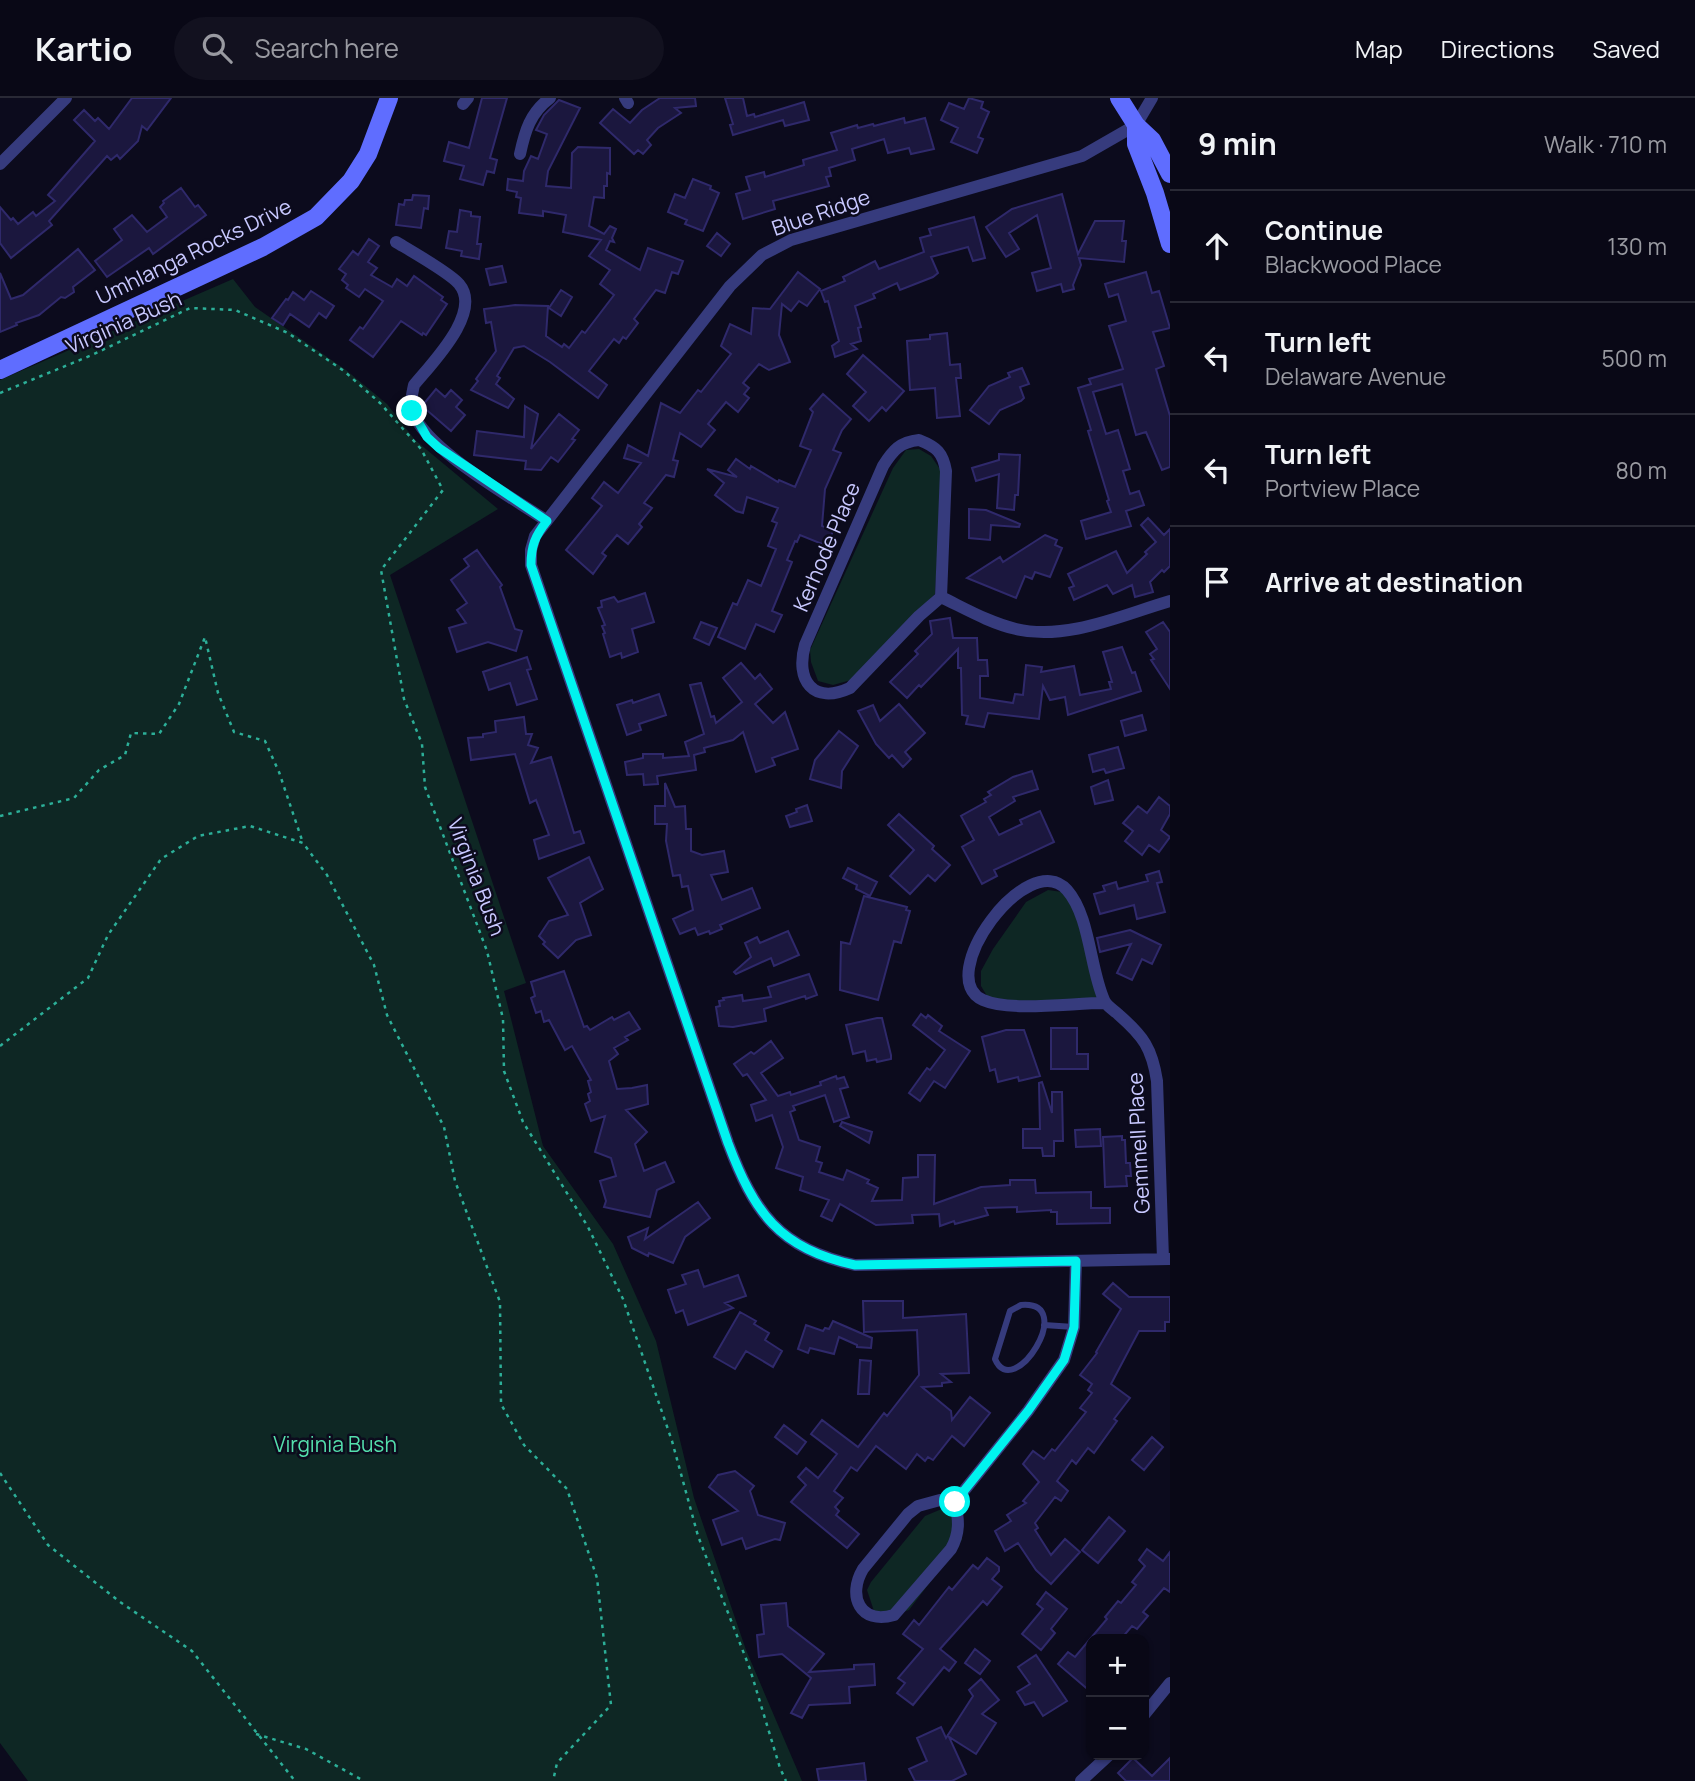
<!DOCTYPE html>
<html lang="en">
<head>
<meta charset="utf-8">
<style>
	body { margin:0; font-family:Manrope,sans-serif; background:#12111f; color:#f1f3f6 }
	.controls { position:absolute; right:21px; bottom:21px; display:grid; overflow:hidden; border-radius:14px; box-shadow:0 2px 5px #0004 }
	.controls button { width:63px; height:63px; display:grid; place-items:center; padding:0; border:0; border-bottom:2px solid #292935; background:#090816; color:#f1f3f6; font:35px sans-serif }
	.stop { position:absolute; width:21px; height:21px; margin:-16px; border:5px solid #00f3ef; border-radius:50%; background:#fff }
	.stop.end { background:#00f3ef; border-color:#fff; box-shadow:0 2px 7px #0008 }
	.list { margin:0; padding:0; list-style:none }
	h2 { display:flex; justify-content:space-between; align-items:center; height:91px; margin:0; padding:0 28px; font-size:30px }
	h2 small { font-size:23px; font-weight:400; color:#999aa1 }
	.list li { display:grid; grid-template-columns:46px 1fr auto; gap:21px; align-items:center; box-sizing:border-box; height:112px; padding:0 28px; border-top:2px solid #292935 }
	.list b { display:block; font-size:26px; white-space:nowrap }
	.list p { margin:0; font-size:23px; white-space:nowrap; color:#999aa1 }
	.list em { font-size:23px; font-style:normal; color:#999aa1 }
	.icon { flex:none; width:38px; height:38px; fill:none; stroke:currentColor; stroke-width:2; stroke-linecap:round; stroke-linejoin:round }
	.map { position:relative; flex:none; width:1170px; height:1683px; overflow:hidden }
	header { display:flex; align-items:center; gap:42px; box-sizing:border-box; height:98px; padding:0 35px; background:#090816; border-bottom:2px solid #292935 }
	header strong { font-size:33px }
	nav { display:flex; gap:38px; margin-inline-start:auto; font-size:24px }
	.search { width:490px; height:63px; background:#12111f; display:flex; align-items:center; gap:18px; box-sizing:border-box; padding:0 24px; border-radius:38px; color:#999aa1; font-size:26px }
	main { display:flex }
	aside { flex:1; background:#090816 }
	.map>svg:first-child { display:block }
</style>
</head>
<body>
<header>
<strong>Kartio</strong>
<div class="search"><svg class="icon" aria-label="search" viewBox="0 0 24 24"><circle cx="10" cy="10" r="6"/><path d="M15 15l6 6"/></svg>Search here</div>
<nav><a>Map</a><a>Directions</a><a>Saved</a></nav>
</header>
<main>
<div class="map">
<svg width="1170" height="1683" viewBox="0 0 1170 1683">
	<rect width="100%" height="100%" fill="#0c0b1d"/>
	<path fill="#0e2724" d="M233,181L255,209L346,272L387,306L415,342L498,411L390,477L526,885L504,893L543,1048L613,1146L656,1243L694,1400L746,1552L802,1683H28L0,1645V282Z
		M919,351L931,358L942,374L935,496L851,582L833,587L818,583L811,564L810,552L893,370L906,352Z
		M1048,792L1069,795L1100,900L1007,905L987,898L981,888V873L993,851L1026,804Z
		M944,1410L958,1415L961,1422L962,1442L909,1512L889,1519L874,1513L867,1492L871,1484L925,1418Z"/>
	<path fill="#1b173e" stroke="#2f296b" stroke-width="2" d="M132,0H171L147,32L142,28L138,43L120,61L117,57L111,62L107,58L49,123L52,127L11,160L0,145V109L11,122L13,120L18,126L33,114L36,118L55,103L48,97L95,43L74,22L84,12L95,23L98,20L109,31Z
		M482,0H507L490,60L497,62L494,75L487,73L483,87L460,81L464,68L444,63L449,44L469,50Z
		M660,0H695L696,8L675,10L681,15L658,30L647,42L651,47L643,56L638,52L634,56L600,25L613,11L630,25L642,12Z
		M725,0H743L747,18L754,16L755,19L804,4L809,22L785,28L783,22L733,37L730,27L733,26Z
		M969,0L983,4L981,10L989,14L978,39L983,41L977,55L951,44L958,30L941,22L949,5L964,11Z
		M559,2L580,10L548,73L546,88L571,90L572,55L578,49L610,50V76L607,75V88H604V100L594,99L589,128L604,136L610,128L616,131L612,140L614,144L610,143L606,152L640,172L648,150L683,163L678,176L672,174L665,195L656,192L634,221L638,225L626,241L623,239L619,245L614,241L589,273L607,287L598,300L550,264L524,248L514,250L497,278L500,280L496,286L514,301L508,310L471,292L478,283L476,281L496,253L491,224L486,225L484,211L515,207L548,208L546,238L562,249L564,246L569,250L582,233L585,235L614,197L600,186L610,172L589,158L601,142L563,134L566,117L543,113V118L519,115L521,100L516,99L517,94L507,92L508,81L523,83L524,73L531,58L538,61L547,36L536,32L544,17Z
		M904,20L905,25L925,20L934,51L911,56L909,50L888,55L884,41L852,51L855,62L829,70L831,78L826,79L829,88L773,103L775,111L743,121L736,96L750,92L746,79L764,74L765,79L804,67L803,62L837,52L831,35L857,27L858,30L873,26L874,28Z
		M693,81L711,88L710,91L719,95L703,133L685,126L687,122L668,114L675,96L685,100Z
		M181,90L195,109L198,107L206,117L153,156L149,150L107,179L95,163L122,142L114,131L132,117L147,134L167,119L160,109L164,105L163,103Z
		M1062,96L1078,156L1095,123H1124L1122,143H1126L1124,164L1079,160L1081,167L1073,187L1074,191L1063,194L1061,186L1037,193L1032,175L1051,170L1037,117L1009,135L1019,151L1006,159L986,129L1012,111Z
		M413,97L429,98L428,111L424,110L421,130L396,127L399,106L404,107L405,102H412Z
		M460,112L471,114V118L480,119L477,146H481L479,161L461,158L462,153L446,150L449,133L457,134Z
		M974,119L985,160L973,163L968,149L931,159L938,175L933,179L900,192L897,185L873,196L875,200L855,208L861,229L858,230L861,243L851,246L857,251L835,259L832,248L839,243L828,203L825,204L821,193L845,183L843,179L875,163L879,171L924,154L920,140L931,137L929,131Z
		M717,135L730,146L721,158L707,148Z
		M369,141L379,148L368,164L377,170L371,177L392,189L397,181L407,188L414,178L443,199L441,202L447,206L426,237L423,235L422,237L401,223L373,259L350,242L360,229L363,231L383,203L365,191L359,199L346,190L348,187L342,182L346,176L339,171L353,153L358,157Z
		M78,151L95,172L73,189L74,194L65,200L61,199L39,217L16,225L17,227L0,234V175L11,201L23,197Z
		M502,168L506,184L490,187L486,171Z
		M798,174L820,191L807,208L799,203L791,213L782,206L779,237L790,264L769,272L759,266L743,285L749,290L744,296L749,300L738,314L726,304L708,326L715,332L701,349L680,335L673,362L678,363L674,379L666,377L644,405L652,410L639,426L642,429L628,446L617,437L602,455L606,458L593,476L566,452L602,408L592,400L604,384L618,395L641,365L624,360L628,347L648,358L661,305L680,315L698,292L701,294L731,256L721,248L730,226L751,236L753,210L770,211Z
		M1146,174L1152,195L1159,193L1170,230L1153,234L1164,268L1156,271L1170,318V369L1162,372L1146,334L1136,337L1122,286L1093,294L1106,336L1118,332L1130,371L1123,373L1130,396L1139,393L1144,407L1126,413L1131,428L1086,441L1081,423L1111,414L1107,403L1109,402L1088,333L1091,332L1078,290L1091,286L1089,281L1123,271L1109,228L1126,223L1118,196L1109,199L1105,186Z
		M561,192L572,199L561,218L549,210Z
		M311,193L334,208L326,220L319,215L309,229L290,216L283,227L272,220L286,201L288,202L293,194L304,202Z
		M947,235L950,267L960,266L961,280H956L960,318L937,320L935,290L910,292L907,243L930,241V237Z
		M863,257L904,293L886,313L882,309L869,323L853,308L866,294L847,276Z
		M1022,270L1029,286L1020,289L1024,300L1021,303L1000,312L989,326L970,312L989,288L1010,279L1008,275Z
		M436,291L445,299L451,292L462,302L456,309L465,317L451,333L422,308Z
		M823,296L851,321L842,332L833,352L841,355L825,391L822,428L833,433L827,448L800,437L797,444L795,443L787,462L792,464L772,513L782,517L774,534L756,526L745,551L718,539L733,505L737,507L748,482L761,488L776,451L768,448L777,425L772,423L778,410L747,399L743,415L736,413L715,397L724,385L707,371L737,379L728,372L736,361L750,371L751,368L778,384L779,382L795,389L811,352L800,348L813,314L810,311Z
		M525,308L538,316L531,351L559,316L579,332L572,341L575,342L558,364L551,359L541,372L525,371L526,363L474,357L477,333L524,339Z
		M999,356L1020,357L1018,397H1015L1014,412L997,410L999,376L976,383L972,370L999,362Z
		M969,411L986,412L1020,426L1019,429L991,427L990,442L969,440Z
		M1148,420L1164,437L1170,431V468L1164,474L1162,472L1150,484L1153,494L1135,499L1132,487L1113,496L1107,487L1074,502L1069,490L1074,488L1068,476L1116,453L1127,475L1147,456L1145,454L1156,444L1141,427Z
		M1045,437L1057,442L1055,447L1062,450L1050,479L1035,474L1032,481L1025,478L1016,500L967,480L1000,459L1003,464Z
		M477,452L502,487L500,489L515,531L522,533L516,553L488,544L457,554L449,530L466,525L457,512L467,505L451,482L469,468L464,461Z
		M645,495L654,524L632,531L638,554L622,560L621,555L610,559L603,536L605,535L602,528L605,527L598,510L602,509L601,503L614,499L618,504Z
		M950,520L953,540H977L978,562H987L988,578H980V600L1013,605L1015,596L1023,597L1026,567L1042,569L1041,574L1074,568L1080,597L1111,591L1109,584H1112L1103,554L1122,549L1132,575L1135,574L1141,593L1068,617L1065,599L1050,602L1043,588L1039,621L988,615L984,629L966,626L968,618L962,617L961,570H958V551L921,589L919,587L907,600L890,584L918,556L915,553L932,536L930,523Z
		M701,524L717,530L709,547L694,540Z
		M1163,524L1170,534V591L1151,562L1154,561L1150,556L1157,551L1146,534Z
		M527,559L531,571L527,572L537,601L517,607L510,585L489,592L483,574Z
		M741,565L755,581L760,576L772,591L755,606L773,625L785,614L798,651L772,660L775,667L756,674L743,634L733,642L704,650L705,654L694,657L696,672L657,678L658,686L644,687L643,676L627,677L625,664L643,660V656H663V660L689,658L685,644L704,636L690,587L701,585L711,619L714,618L716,625L742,604L723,580Z
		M659,596L666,617L639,626L641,632L627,637L617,607L632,602L633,605Z
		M899,606L925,635L905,654L911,661L903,669L892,657L889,660L876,646L858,613L873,607L880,623Z
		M1142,617L1146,632L1125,638L1121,623Z
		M524,619L526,636H532L528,647L538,650L531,665L551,659L574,735L580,733L584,745L539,761L534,742L549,737L536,702L530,705L515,656L471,662L468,640L483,639V636L496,634L495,623Z
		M839,633L858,648L842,673L841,690L810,681L815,662Z
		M1118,649L1124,670L1106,675L1104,671L1093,674L1089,657Z
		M1032,673L1038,691L1013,699L1015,703L989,719L999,737L1022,726L1020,722L1040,713L1054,744L994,772L997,778L982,786L962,749L974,742L961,718L986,704L984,701L991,697L988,694L1013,679Z
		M1108,682L1113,702L1095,706L1091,689Z
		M665,685L675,709L685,708L686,731H691V753L702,757L724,753L728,774L711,777L722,802L752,790L760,810L720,827L722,831L710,836L709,833L698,837L695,830L680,836L673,821L693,812L688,788L682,789L680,777L673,778L666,743L667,726H655V708H665Z
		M1159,699L1170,708V716L1161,732L1170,739L1159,754L1149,747L1142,757L1125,743L1133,733L1123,725L1138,708L1147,715Z
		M807,707L812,723L790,729L786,718L797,714L796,711Z
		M899,716L934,748L932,751L950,767L935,783L928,777L910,796L890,778L914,752L888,727Z
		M589,759L603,791L580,805L591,837L576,842L558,860L543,846L545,844L539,838L549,823L568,817L548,780Z
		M848,770L877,784L870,798L856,791L857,787L843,780Z
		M1159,773L1162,784L1157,785L1165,814L1137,821L1134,807L1100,816L1094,796L1105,793L1103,788L1116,784L1118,791L1148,783L1146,777Z
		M864,798L907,809L906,812L910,813L901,845L894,843L878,902L840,892L841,844L850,846Z
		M1130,832L1161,847L1152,866L1142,861L1132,882L1117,875L1131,846L1100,854L1097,840Z
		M788,833L799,857L774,868L771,860L736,876L734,874L751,859L745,845L757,839L760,845Z
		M564,873L584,929L587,928L590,932L612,919L614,922L629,914L640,931L625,939L628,942L614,950L618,956L609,963L617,991L632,990L647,987L648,1006L626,1012L647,1034L635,1046L644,1073L665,1064L674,1084L657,1092L650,1119L604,1109L606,1103L600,1083L616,1078L611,1060L595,1054L605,1018L591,1023L585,1006L590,1003L588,996L591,994L588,983L591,982L572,948L565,952L549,922L544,924L541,913L536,915L531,900L535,898L531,884Z
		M809,876L817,897L806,901L805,898L764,911L766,923L733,929L719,928L716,909L720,908L719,903L724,902L723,900L742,897L743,903L771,899L768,889Z
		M921,916L926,920L928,917L942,928L939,933L970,953L945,990L934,983L920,1003L909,995L927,970L930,972L945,952L913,927Z
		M877,920H882L891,957V961L877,964L876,961L867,963L865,953L853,956L846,927Z
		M1051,930H1077V956H1088V971H1051Z
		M1006,932H1024L1040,978L1019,983L1018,979L998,984L995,971L990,973L982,939Z
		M771,943L783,960L761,975L778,998L790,994L791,997L821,987L820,984L836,978L837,981L844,979L848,989L840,991L849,1019L834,1024L825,997L793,1008L795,1012L790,1014L799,1042L820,1049L816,1063L822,1065L819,1074L843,1082L847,1072L869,1082L867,1085L878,1090L872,1103L902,1102L903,1080L918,1079V1057H935L934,1106L981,1089L1010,1087V1082H1035L1036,1095L1091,1094V1110H1110V1125L1057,1126V1114H1051V1112L1017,1114V1109L985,1110L988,1117L955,1126L954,1123L940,1128L939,1116L912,1117L913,1125L876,1127L840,1106L832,1123L821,1118L829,1102L800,1092L803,1079L776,1070L783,1049L772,1017L756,1023L751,1007L766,1002L747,976L743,978L734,966L751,954L754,956Z
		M1042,984L1052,1015V994H1062L1063,1043H1054V1058H1043L1042,1050H1023V1031H1040L1039,985Z
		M842,1024L872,1034L869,1045L840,1028Z
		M1100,1031L1101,1048L1076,1049L1075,1032Z
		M1122,1038V1042H1125L1126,1065H1130L1131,1078H1126L1127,1088L1105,1089L1103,1039Z
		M698,1104L710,1120L685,1139L673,1165L649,1155L648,1158L632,1150L628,1139L648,1130L645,1141Z
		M698,1172L704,1189L738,1177L746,1198L725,1205L733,1210L688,1227L683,1212L676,1215L668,1192L686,1186L682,1177Z
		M1113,1185L1129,1199H1170V1224H1165V1233H1139L1111,1286L1130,1300L1114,1321L1117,1323L1094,1355L1088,1350L1076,1366L1072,1362L1057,1383L1068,1393L1061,1403L1055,1399L1035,1425L1038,1430L1035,1432L1051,1457L1065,1441L1080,1454L1051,1486L1036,1472L1018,1445L1005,1453L995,1433L1011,1423L1007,1417L1026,1405L1023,1403L1039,1384L1023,1366L1033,1353L1044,1361L1052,1351L1055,1353L1086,1314L1080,1310L1092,1295L1088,1292L1092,1286L1080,1277L1097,1255L1096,1254L1121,1211L1103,1196Z
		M863,1203H903V1220L966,1216L969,1275L941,1276L951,1284L942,1285V1288L922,1289L951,1313L952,1322L970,1299L990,1315L964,1348L952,1338L933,1362L928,1359L925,1363L917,1356L906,1371L876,1348L857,1373L851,1369L834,1393L843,1400L835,1409L839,1413L836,1417L859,1436L847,1450L791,1404L806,1387L798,1379L806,1370L818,1380L837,1356L811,1336L822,1322L858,1349L884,1315L887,1318L919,1277L917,1232L864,1234Z
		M740,1214L756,1223L754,1226L769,1235L765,1242L782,1253L773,1269L746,1253L735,1271L714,1259Z
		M833,1223L872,1240L871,1250L857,1249V1247L839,1239L834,1256L810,1250L808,1255L798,1251L806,1227L823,1233L825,1230L829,1231Z
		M860,1262L871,1263L869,1296H858Z
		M784,1327L806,1344L797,1356L775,1339Z
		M1152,1339L1163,1349L1144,1372L1132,1362Z
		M735,1373L754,1388L750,1393L758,1417L785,1425L780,1442L775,1441L746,1451L742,1440L722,1447L713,1422L738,1413L709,1389L718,1377Z
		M1109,1419L1125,1433L1098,1465L1082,1452Z
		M1147,1451L1163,1463L1170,1454V1494L1164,1490L1143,1514L1148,1518L1137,1531L1132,1528L1121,1541H1091V1594L1058,1566L1068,1554L1075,1559L1107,1521L1105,1519L1118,1503L1121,1505L1136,1487L1132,1484L1145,1468L1139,1462Z
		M987,1460L999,1469V1473L992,1481L1002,1489L987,1507L983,1503L940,1551L956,1564L949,1573L944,1569L913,1607L897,1595L905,1585L898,1580L923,1551L903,1536L914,1522L919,1527L949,1489L952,1492L973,1467L978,1471Z
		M1046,1494L1067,1511L1051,1531L1055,1535L1041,1552L1022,1536L1043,1511L1037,1506Z
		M786,1505L788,1528L824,1556L809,1574L854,1571V1567L874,1566L875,1587L849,1589L850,1605L809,1607L802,1620L791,1615L811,1580L782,1556L759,1559L757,1537L764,1536L761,1507Z
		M975,1551L990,1563L980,1576L965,1565Z
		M1036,1557L1067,1603L1043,1618L1034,1604L1025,1607L1017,1594L1030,1586L1018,1569Z
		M981,1581L999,1602L982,1616L996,1625L976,1656L949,1639L966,1676L952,1683H915L909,1671L927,1663L917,1640L941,1629L946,1640L973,1598L969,1592Z
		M1133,1660L1152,1678L1170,1660V1683H1126L1118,1675Z
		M864,1665L866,1683H819L817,1671Z"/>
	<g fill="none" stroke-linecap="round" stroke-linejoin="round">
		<path stroke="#2caf98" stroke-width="2.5" stroke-dasharray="3.5 5" stroke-linecap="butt" d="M0,295L92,257L190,210L235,212L288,235L344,273L380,305L421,351L443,392L381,472L404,601L422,646L425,689L487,853L503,921L504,973L523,1024L588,1129L623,1201L672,1343L698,1438L750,1571L780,1670L786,1683
			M0,718L74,700L99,672L125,657L131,635L159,636L179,606L205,539L218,595L234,634L265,643L279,674L303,745
			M0,948L88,880L108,837L161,761L198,738L250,728L303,745L327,777L374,867L387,917L444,1029L455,1083L500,1204L501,1306L524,1347L567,1391L597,1480L611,1607L557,1665L553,1683
			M0,1375L48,1447L120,1504L192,1553L295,1683
			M256,1636L306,1651L364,1683"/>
		<path stroke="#363b7d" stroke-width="6" d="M1021,1207C1079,1202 1013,1305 995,1261L1010,1213Z
			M1044,1227L1074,1229"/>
		<path stroke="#363b7d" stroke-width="12" d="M625,0L628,5
			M1152,0L1136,27L1082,58L791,142L762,157L730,188L535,438L531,452V467L728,1045C754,1114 779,1151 855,1167L1170,1161
			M463,6L468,0
			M520,56C525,33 530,15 550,0
			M0,66L66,0
			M396,144C411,153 450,175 459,186C483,214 432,265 414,287C412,296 410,305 413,314C425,351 513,400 547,423
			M919,342C937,349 943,355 946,373L941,499L919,518L850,590C813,607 795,582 805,547L883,368C893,352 900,344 919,342Z
			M941,499C966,511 990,525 1016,531C1067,543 1122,517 1170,503
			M1104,905C1072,905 1010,914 983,902C932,880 1028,748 1067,792C1090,818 1090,871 1104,902C1106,908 1114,912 1119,917C1143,938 1152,950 1157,983L1163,1161
			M940,1402L955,1404C959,1422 960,1435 951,1451L894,1517C860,1527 847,1498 863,1471L908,1416L918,1408Z
			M955,1404L1028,1313L1064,1262L1074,1229L1076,1163
			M1144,1617L1170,1585
			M1081,1683L1109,1657"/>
		<path stroke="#5f6dff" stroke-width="18" d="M1119,0L1136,27L1152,42L1170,76
			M1136,27V46L1155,95L1170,146
			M0,272L263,149L316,119L351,83L368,56L389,0"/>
	</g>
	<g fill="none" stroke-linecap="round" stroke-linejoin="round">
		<path stroke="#00f3ef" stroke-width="9" d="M412,313L427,339L439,350L547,423C535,438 531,448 531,467L728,1045C754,1114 779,1151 855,1167L1076,1163L1074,1229L1064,1262L1028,1313L955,1404"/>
	</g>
	<g text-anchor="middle" stroke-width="5" stroke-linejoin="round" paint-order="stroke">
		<g font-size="21" fill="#c8c8ff" stroke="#0c0b1d">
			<text transform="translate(821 115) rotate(-19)" y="7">Blue Ridge</text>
			<text transform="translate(194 154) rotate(-26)" y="7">Umhlanga Rocks Drive</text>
			<text transform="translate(124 225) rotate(-24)" y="7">Virginia Bush</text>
			<text transform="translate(827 449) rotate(-67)" y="7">Kerhode Place</text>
			<text transform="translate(476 779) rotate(69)" y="7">Virginia Bush</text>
			<text transform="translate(1139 1045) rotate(-93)" y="7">Gemmell Place</text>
		</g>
		<g font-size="21" fill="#54dfac" stroke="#0c0b1d">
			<text x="335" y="1354">Virginia Bush</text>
		</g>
	</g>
</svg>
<div class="controls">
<button>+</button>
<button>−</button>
</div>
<div class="stop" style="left:955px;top:1404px"></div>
<div class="stop end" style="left:412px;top:313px"></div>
</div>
<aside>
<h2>9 min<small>Walk · 710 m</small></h2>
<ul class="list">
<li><svg class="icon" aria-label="ahead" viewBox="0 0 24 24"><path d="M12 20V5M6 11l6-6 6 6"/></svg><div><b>Continue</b><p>Blackwood Place</p></div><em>130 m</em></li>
<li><svg class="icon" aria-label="left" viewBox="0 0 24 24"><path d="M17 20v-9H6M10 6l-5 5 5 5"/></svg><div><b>Turn left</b><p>Delaware Avenue</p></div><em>500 m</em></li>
<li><svg class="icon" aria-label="left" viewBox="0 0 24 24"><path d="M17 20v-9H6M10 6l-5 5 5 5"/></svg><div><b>Turn left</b><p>Portview Place</p></div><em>80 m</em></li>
<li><svg class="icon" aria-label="arrive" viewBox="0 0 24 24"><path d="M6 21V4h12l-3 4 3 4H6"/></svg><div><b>Arrive at destination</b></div></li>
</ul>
</aside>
</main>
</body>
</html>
